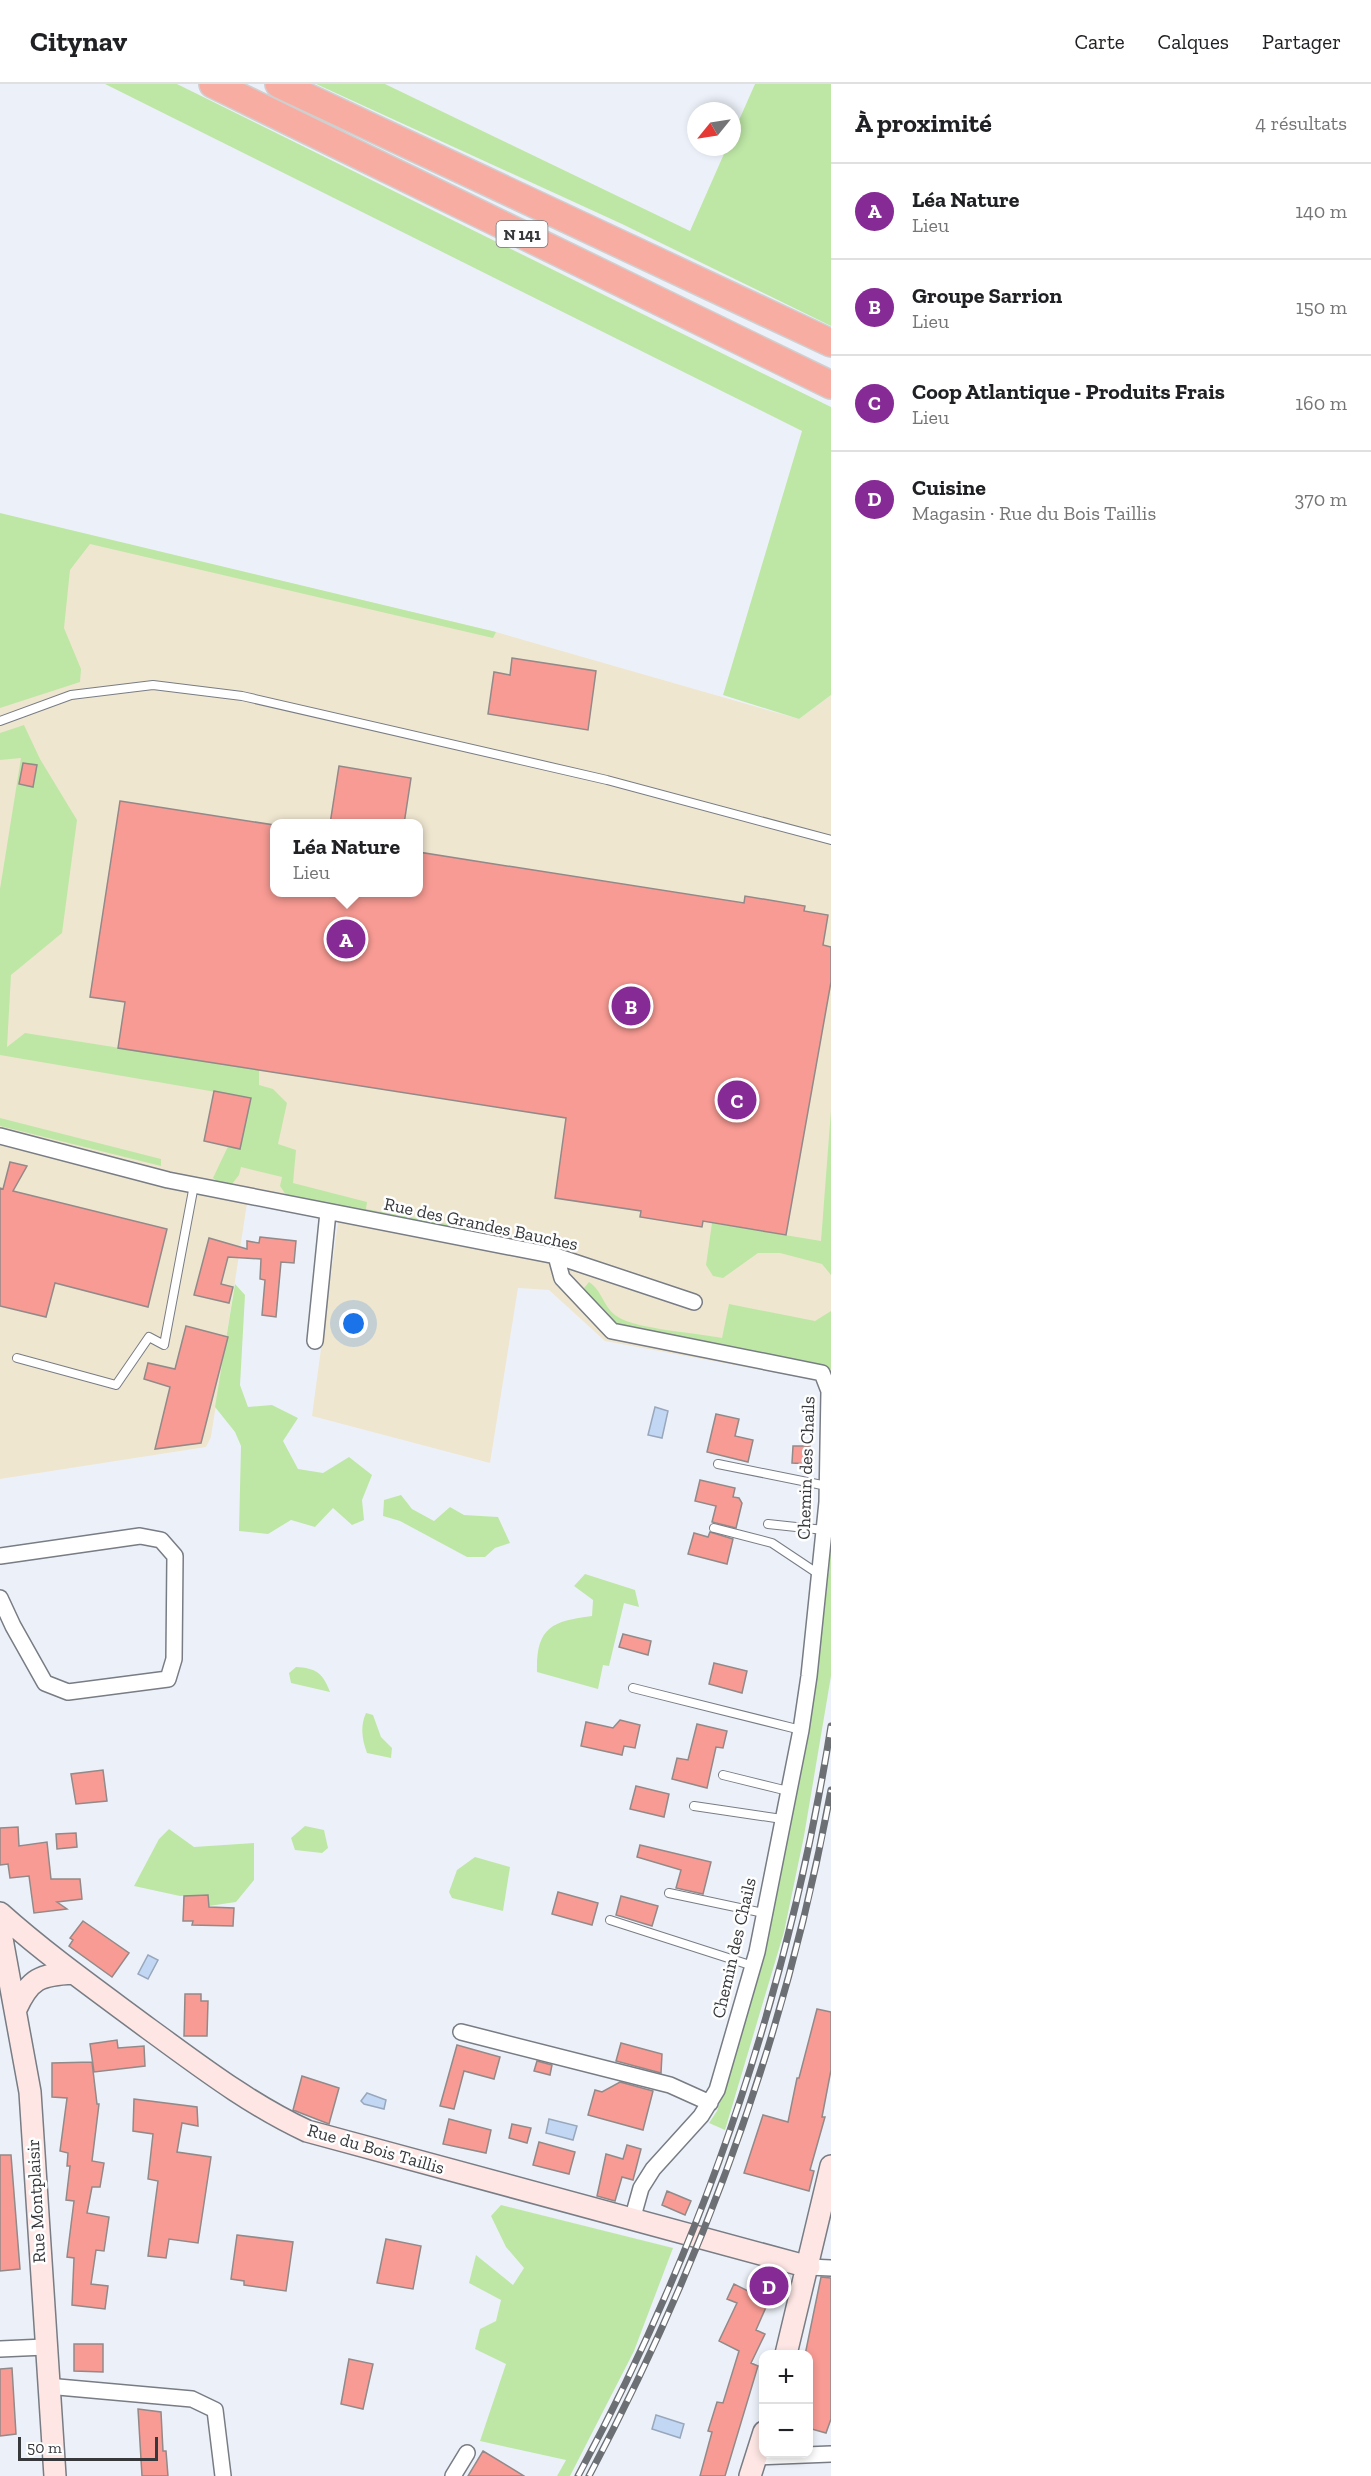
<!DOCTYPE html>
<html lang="fr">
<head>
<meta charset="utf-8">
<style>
	body { margin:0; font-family:"Zilla Slab",serif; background:#f6f6f6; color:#202124 }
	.controls { position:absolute; right:18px; bottom:18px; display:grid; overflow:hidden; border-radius:12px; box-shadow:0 3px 9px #0003 }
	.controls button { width:54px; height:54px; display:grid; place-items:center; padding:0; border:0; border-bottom:2px solid #e0e0e0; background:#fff; color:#202124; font:30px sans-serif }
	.compass { position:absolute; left:687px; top:18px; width:54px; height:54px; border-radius:50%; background:#fff; box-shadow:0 3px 9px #0003; rotate:240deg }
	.scale { position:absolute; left:18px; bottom:15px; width:140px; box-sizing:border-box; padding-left:6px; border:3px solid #36383b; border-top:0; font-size:16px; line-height:21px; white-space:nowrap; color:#36383b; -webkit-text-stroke:4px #fefefe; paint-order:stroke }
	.you { position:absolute; left:354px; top:1240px; width:21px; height:21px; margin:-15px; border:4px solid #fff; border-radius:50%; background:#1a73e8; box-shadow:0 0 0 9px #1a73e833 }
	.badge { display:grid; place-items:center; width:39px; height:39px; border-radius:50%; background:#862a95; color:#fff; font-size:20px; font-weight:700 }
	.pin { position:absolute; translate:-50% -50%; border:3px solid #fff; box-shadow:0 2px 6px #0006 }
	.popup { position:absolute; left:270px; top:735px; width:153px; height:78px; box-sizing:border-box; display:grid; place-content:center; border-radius:12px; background:#fff; filter:drop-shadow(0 2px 4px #0005); font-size:20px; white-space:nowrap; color:#757577 }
	.popup b { font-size:22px; color:#202124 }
	.popup::after { content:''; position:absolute; left:50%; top:100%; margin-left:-12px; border:12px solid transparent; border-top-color:#fff }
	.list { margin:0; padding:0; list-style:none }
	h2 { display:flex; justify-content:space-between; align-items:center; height:78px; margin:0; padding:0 24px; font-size:26px }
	h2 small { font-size:20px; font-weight:400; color:#757577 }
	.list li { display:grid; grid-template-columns:39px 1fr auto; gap:18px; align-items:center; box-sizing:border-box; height:96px; padding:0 24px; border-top:2px solid #e0e0e0 }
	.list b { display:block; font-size:22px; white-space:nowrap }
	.list p { margin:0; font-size:20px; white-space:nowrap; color:#757577 }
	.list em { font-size:20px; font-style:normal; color:#757577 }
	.map { position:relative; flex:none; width:831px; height:2392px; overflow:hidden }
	header { display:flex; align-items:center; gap:36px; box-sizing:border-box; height:84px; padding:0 30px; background:#fff; border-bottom:2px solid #e0e0e0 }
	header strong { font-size:28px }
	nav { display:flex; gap:33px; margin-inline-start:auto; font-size:21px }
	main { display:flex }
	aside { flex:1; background:#fff }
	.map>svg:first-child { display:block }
</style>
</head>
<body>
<header>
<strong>Citynav</strong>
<nav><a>Carte</a><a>Calques</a><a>Partager</a></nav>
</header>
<main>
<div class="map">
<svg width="831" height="2392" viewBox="0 0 831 2392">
	<rect width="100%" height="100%" fill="#ecf1f9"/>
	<path fill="#efe6d0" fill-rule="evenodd" d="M0,430L496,548L799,635L831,611V1299L605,1257L549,1206L518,1204L490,1379L312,1332L339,1130L248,1113L211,1353L206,1363L0,1395ZM274,740H418V808H274Z"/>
	<path fill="#bee7a6" d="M105,0H177L831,323V611L799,635L723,611L802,347Z
		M316,0H385L690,147L727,63H732V52L755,0H831V242L622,140Z
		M0,429L496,548L493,554L90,460L70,486L64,544L81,585L80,598L0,624Z
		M24,641L40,675L77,736L62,849L11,891L7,963L25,949L259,986V1001L273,1005L287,1019L278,1060L296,1066L293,1099L367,1118L366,1125L475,1145L489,1135L485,1145L469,1149L286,1111L280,1102L282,1093L241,1083L239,1091L232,1100L221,1101L213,1094L251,1014L0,971V805L21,674L0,676V649Z
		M831,1026V1191L822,1180L780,1169H758L723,1194L713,1192L706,1181L712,1139L821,1157Z
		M0,1034L161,1075V1082L0,1042Z
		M589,1198C603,1207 603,1224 618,1233C637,1245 697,1249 722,1254L729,1220L815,1237L831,1227V1285L621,1242L602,1232L584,1204Z
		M235,1200L245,1211L240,1301L248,1323L272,1321L298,1334L283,1357L298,1385L323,1389L349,1373L372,1391L362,1416L364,1436L352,1441L333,1424L315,1443L291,1436L268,1450L239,1447L241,1362L235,1348L215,1323Z
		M401,1411L412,1425L434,1437L450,1423L464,1431L498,1433L510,1459L495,1464L485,1473H467L400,1437L383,1432L384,1416Z
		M831,1462V1592L804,1752L784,1848L725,2046L709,2039L717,2027L733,1975C771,1805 816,1636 831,1462Z
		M585,1490L635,1506L639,1523L624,1519L609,1582L603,1581L598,1605L537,1588C536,1544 551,1537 592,1532L593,1516L574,1502Z
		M296,1583C316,1584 323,1589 330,1608L291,1599L289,1589Z
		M366,1629L373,1631L381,1653L392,1664L391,1674L367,1669C362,1656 360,1642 366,1629Z
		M305,1742L324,1746L328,1764L322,1769L295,1766L291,1754Z
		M169,1745L194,1763L254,1759V1796L236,1818L209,1822L208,1811L180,1812L134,1802L159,1755Z
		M475,1773L510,1783L503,1827L452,1814L449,1808L457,1786Z
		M501,2121L673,2164L634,2267L570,2392H557L566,2376L480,2357L506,2280L475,2265L480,2245L496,2237L501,2216L469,2199L476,2171L513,2201L524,2184L506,2163L491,2132Z"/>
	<path fill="#c2d7f3" stroke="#98a7bc" stroke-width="1.5" d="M655,1323L668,1327L662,1354L648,1351Z
		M148,1871L158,1876L148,1895L138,1890Z
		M367,2009L386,2016L384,2025L364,2020L361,2017Z
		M549,2035L577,2042L573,2056L546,2049Z
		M656,2331L684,2340L680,2354L652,2345Z"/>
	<path fill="#f89b94" stroke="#938988" stroke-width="1.5" d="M512,574L596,587L588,646L488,630L494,588L510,591Z
		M23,679L37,681L33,703L19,700Z
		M339,682L411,694L404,740H330Z
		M120,717L274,741V808H418V768L744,819L745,812L805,822L804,827L828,831L823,861L831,863V898L786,1151L703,1137L702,1143L640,1133L641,1127L555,1114L566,1034L118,964L125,918L90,913Z
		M214,1007L251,1014L240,1065L204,1057Z
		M10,1078L27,1082L13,1107L167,1145L148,1223L55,1199L46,1233L0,1222V1104L3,1105Z
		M260,1153L296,1157L294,1179L281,1178L276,1233L262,1231L265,1196L260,1195L261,1175L228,1173L221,1200L233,1203L229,1219L194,1211L209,1154L247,1165V1157L259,1159Z
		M186,1242L228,1253L201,1359L155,1365L170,1303L144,1295L148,1279L175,1285Z
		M716,1330L739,1335L735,1352L753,1356L748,1378L707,1368Z
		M793,1362H810V1380L792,1379Z
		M700,1396L735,1404L733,1413L739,1414L742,1419L736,1444L712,1438L716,1422L695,1417Z
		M710,1448L733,1455L727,1480L688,1470L694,1449L708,1453Z
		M623,1550L651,1557L648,1571L619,1563Z
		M714,1579L747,1587L742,1609L709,1600Z
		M620,1636L640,1641L635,1664L624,1662L622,1671L581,1662L586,1638L613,1644Z
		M697,1640L727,1647L723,1664L716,1663L707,1704L672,1695L677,1674L688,1676Z
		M103,1686L107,1717L76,1720L71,1690Z
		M636,1702L669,1710L664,1733L630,1725Z
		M18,1743L19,1762L47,1758L51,1795H80L82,1815L57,1818L67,1825L34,1829L29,1792L10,1794L8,1780L0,1781V1744Z
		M76,1749L77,1763L57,1765L56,1750Z
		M640,1761L711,1778L703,1810L676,1804L681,1786L637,1773Z
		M558,1808L598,1819L592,1841L552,1830Z
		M208,1811L209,1823L234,1824L233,1842L192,1841L193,1837H183L184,1812Z
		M621,1812L658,1822L652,1842L616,1831Z
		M83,1837L129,1869L112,1893L69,1862L73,1856L70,1854Z
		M185,1910H201V1917H208L207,1952H184Z
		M817,1925L831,1928V1986L822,2033H825L810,2086L814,2087L809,2107L744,2089L763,2031L788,2038L797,1994H799Z
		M117,1956L118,1964L144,1962L145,1982L94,1988L90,1960Z
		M621,1959L662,1970L661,1989L616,1977Z
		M457,1961L500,1973L494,1995L464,1987L454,2025L440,2022Z
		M537,1977L552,1981L550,1991L534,1987Z
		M92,1978L97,2020H99L92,2077L104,2079L100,2103H92L87,2129L109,2133L104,2167L96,2166L91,2200L108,2202L105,2225L72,2221L74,2174L67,2173L74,2117L66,2116L70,2082H67L68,2069L60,2067L67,2014L52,2013V1979Z
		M302,1992L339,2004L329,2040L293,2026Z
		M620,1998L653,2007L643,2046L588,2031L595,2006L602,2008Z
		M134,2015L197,2023L198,2042L182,2039L177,2068L211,2073L198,2159L169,2155L166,2174L148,2172L158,2097L148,2095L153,2050L133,2047Z
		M449,2035L491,2046L486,2069L443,2060Z
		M512,2040L531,2044L527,2059L509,2054Z
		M539,2058L575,2068L569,2090L533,2081Z
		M627,2061L641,2065L633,2096L622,2093L615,2117L597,2112L606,2070L623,2075Z
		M0,2071H11L20,2185L0,2187Z
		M667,2107L691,2117L685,2131L662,2121Z
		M237,2151L293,2158L286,2207L244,2201V2197L231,2195Z
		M386,2155L421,2162L413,2205L377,2199Z
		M757,2188L777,2198L756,2246L765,2250L751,2279L758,2282L725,2392H700L712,2348L708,2347L717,2318L723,2319L739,2267L719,2257L737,2219L727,2215L734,2200L748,2207Z
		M821,2193L831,2194V2335L826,2349L808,2344V2271H805Z
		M74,2260H103V2288L74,2287Z
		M349,2275L373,2280L363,2325L341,2320Z
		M12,2284L16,2350L0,2352V2285Z
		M138,2325L161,2328L163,2367H166L168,2392H142Z
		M483,2367L524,2392H468Z"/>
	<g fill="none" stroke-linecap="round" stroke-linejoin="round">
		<g stroke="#787c84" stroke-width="10">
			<path id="lane" d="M0,637L71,611L153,601L242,612L607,696L831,756
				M17,1274L116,1301L149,1253L164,1261L194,1101
				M718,1380L827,1402
				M768,1440L824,1446
				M714,1444L772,1459L820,1491
				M633,1604L801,1646
				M723,1691L788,1707
				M694,1722L782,1735
				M669,1809L764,1829
				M610,1836L753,1882"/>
		</g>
		<g stroke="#787c84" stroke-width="18">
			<path id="street" d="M0,1052L168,1096L556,1172L694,1218
				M556,1172L562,1194L612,1247L822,1289L829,1307L827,1418L809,1592L801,1646L757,1868L717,2006L701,2032L653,2085L641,2104L632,2136
				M315,1257L328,1128
				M0,1472L140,1452L161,1456L175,1472L174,1575L168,1595L68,1608L45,1599L13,1542L0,1514
				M461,1948L670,2001L710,2019
				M809,2183L831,2184
				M0,2265L45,2263
				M47,2302L192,2315L215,2326L223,2392
				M756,2373L831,2370
				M453,2392L467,2369"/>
		</g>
		<g stroke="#787c84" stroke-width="24">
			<path id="secondary" d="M0,1829C47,1871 98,1907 149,1945C200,1982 249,2020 307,2047L809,2183
				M0,1844L30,2008L55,2392
				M16,1925C30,1894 40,1891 73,1889
				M786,2270L831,2082
				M750,2392L764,2348"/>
		</g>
		<g stroke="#cfcfd0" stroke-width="30">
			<path id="highway" d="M213,0L831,301
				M279,0L831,259"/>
		</g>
		<use href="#lane" stroke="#fff" stroke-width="8"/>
		<use href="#street" stroke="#fff" stroke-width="15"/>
		<use href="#secondary" stroke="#fde6e3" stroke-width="21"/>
		<use href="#highway" stroke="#f8ada2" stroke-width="27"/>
		<g stroke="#6c6f73" stroke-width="7">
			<path id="rail" d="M578,2392C704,2158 789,1906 831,1642
				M589,2392C704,2176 787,1947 831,1706"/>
		</g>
		<use href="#rail" stroke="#fefefe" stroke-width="4.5" stroke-dasharray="14" stroke-linecap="butt"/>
	</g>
	<g text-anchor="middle" stroke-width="5" stroke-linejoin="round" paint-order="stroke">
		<rect fill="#fefefe" stroke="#727376" stroke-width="1.5" x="496.5" y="137" width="51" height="26" rx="4.5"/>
		<g font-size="16" font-weight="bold" fill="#36383b">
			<text x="522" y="156">N 141</text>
		</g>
		<g font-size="18" fill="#36383b" stroke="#fefefe">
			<text transform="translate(481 1140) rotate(12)" y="6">Rue des Grandes Bauches</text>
			<text transform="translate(806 1384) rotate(-88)" y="6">Chemin des Chails</text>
			<text transform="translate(734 1864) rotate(-77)" y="6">Chemin des Chails</text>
			<text transform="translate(376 2065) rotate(16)" y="6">Rue du Bois Taillis</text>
			<text transform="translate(36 2117) rotate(-93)" y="6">Rue Montplaisir</text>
		</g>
	</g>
</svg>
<div class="controls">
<button>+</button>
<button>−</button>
</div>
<svg class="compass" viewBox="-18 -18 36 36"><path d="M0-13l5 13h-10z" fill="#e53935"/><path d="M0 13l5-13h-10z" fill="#757577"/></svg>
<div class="scale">50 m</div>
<div class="you"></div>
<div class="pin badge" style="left:346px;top:855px">A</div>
<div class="popup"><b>Léa Nature</b>Lieu</div>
<div class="pin badge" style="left:631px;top:922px">B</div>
<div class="pin badge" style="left:737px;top:1016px">C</div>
<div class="pin badge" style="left:769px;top:2202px">D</div>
</div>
<aside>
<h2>À proximité<small>4 résultats</small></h2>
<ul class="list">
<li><span class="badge">A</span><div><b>Léa Nature</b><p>Lieu</p></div><em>140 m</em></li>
<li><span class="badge">B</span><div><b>Groupe Sarrion</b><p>Lieu</p></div><em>150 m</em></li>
<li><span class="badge">C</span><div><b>Coop Atlantique - Produits Frais</b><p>Lieu</p></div><em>160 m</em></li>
<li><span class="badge">D</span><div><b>Cuisine</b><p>Magasin · Rue du Bois Taillis</p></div><em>370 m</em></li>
</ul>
</aside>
</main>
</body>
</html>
